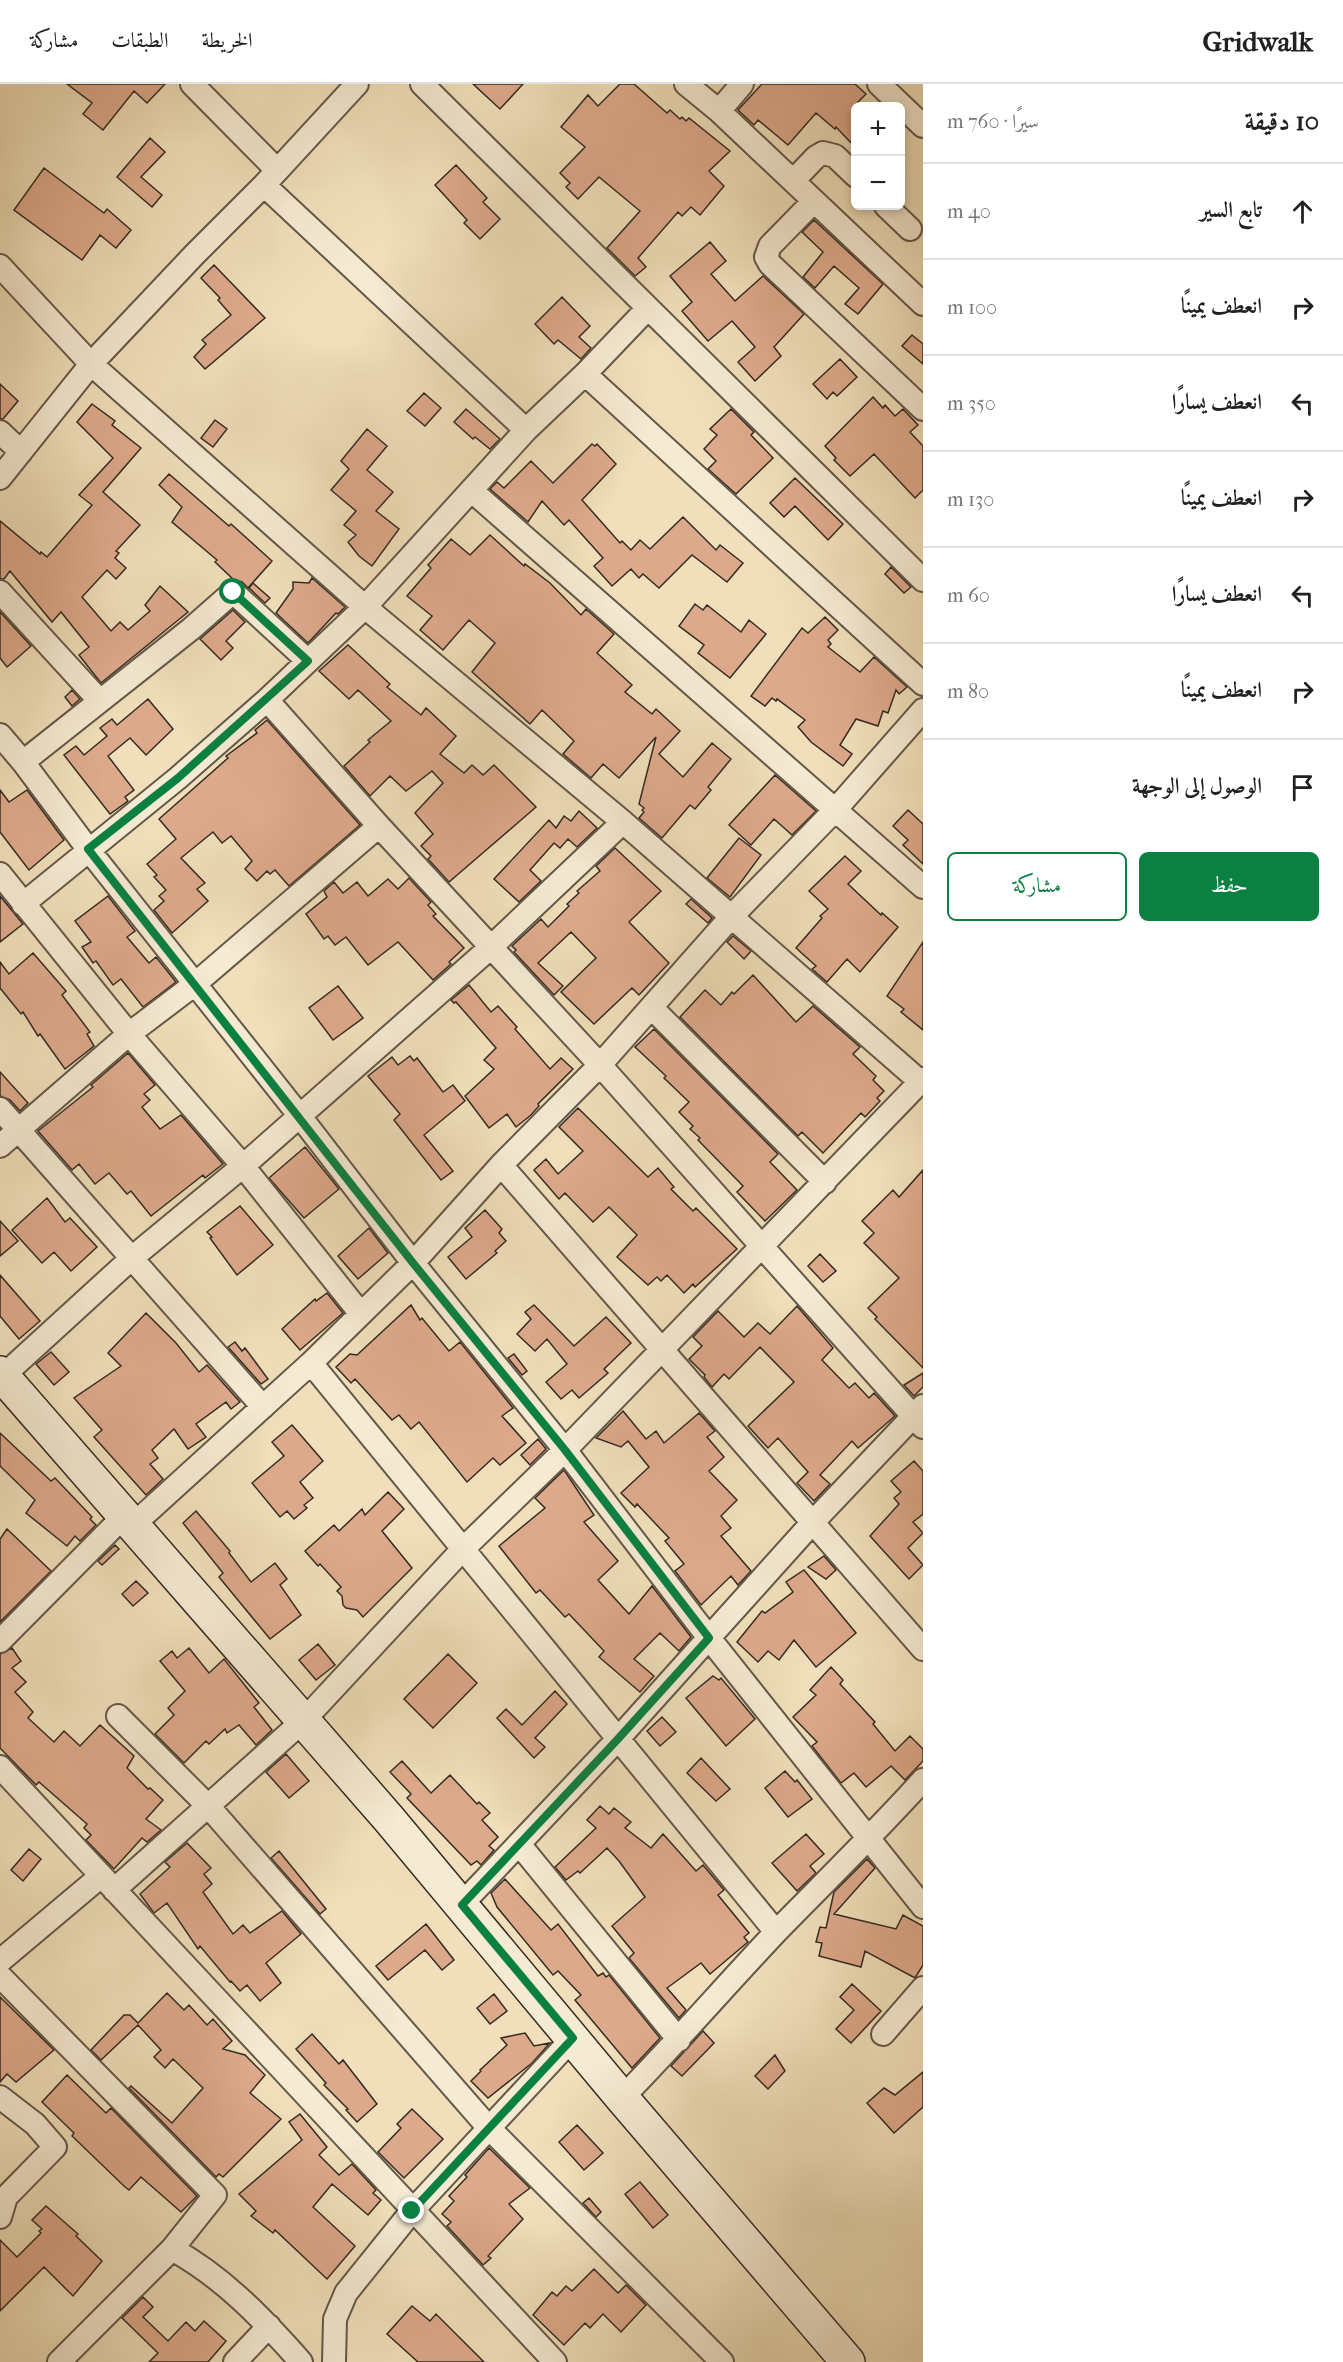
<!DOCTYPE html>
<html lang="ar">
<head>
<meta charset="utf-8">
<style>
	body { margin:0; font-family:"IM FELL French Canon",Amiri,serif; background:#f6f6f6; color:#202124; direction:rtl }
	.controls { position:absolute; right:18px; top:18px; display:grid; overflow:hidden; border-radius:9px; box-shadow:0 3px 9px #0003 }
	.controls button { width:54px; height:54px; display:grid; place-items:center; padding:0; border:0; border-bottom:2px solid #e0e0e0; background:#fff; color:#202124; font:30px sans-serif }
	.stop { position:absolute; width:18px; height:18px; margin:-14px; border:4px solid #0b8043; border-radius:50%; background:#fff }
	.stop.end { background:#0b8043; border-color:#fff; box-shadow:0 2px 6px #0008 }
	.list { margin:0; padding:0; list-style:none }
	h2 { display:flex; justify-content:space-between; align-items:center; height:78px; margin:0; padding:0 24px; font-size:26px }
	h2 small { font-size:20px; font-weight:400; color:#757577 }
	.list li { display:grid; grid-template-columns:39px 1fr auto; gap:18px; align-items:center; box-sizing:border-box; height:96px; padding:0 24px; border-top:2px solid #e0e0e0 }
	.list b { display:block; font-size:22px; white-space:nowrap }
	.list em { font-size:20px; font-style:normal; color:#757577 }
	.actions { display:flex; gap:12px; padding:18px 24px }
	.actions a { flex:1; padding:14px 0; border:2px solid #0b8043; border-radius:9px; text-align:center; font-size:21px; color:#0b8043 }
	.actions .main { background:#0b8043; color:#fff }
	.icon { flex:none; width:33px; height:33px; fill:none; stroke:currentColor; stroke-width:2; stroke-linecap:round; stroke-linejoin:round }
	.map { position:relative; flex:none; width:923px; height:2278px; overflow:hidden; direction:ltr }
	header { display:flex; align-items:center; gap:36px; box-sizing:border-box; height:84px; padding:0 30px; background:#fff; border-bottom:2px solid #e0e0e0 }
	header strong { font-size:28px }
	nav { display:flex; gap:33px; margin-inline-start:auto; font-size:21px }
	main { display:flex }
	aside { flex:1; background:#fff }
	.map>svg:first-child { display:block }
</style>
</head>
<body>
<header>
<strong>Gridwalk</strong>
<nav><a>الخريطة</a><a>الطبقات</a><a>مشاركة</a></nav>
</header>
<main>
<aside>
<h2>10 دقيقة<small>سيرًا · 760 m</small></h2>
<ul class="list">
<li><svg class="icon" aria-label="ahead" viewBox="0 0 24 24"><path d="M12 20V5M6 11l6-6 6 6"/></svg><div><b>تابع السير</b></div><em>40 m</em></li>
<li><svg class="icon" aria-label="right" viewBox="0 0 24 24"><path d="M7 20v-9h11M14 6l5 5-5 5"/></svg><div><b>انعطف يمينًا</b></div><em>100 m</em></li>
<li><svg class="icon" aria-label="left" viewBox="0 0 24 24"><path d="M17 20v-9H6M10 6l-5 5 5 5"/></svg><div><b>انعطف يسارًا</b></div><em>350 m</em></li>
<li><svg class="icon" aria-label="right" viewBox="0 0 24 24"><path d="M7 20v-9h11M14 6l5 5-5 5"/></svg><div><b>انعطف يمينًا</b></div><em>130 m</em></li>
<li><svg class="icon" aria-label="left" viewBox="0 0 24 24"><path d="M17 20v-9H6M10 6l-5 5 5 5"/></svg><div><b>انعطف يسارًا</b></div><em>60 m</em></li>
<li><svg class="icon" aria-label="right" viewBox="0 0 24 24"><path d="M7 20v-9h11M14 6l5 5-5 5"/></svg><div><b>انعطف يمينًا</b></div><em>80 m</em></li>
<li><svg class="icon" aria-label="arrive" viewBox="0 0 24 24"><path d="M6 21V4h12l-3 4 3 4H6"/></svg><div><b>الوصول إلى الوجهة</b></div></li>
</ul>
<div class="actions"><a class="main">حفظ</a><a>مشاركة</a></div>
</aside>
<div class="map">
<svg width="923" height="2278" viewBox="0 0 923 2278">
	<rect width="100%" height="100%" fill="#f0dfba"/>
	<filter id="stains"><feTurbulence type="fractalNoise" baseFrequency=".00333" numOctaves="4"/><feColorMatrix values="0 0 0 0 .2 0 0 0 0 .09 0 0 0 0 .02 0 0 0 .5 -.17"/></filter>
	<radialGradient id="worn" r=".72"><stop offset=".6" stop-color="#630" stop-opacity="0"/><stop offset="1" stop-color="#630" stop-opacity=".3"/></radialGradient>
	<path fill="#dda98b" stroke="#342b23" stroke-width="1.5" d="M67,0H165L147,19L134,7L103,46L83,30L92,19Z
		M473,0H523L500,25Z
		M620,0H634L667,29L670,26L680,35L682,33L686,37L689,34L730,67L709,87L724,102L700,131L691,123L682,132L678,128L638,174L646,183L635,192L607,164L640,127L599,93L578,115L566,103L570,99L560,89L585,63L561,43L588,11L598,22Z
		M762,0H855L866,10L855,21V63L836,43L835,45L816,29L788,61L758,36L754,41L738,26Z
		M150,54L165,68L141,93L162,111L152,123L117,93Z
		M456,81L487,114L483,118L500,135L480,155L464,139L467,136L435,101Z
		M44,84L104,129L107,125L131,146L116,164L100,151L82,176L14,126Z
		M814,136L883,200L858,230L845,220L859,204L834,182L815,204L803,193L823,168L802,148Z
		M710,158L726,177L711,190L735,217L763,192L804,230L774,263L781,272L755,297L738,278L755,263L732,237L708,257L682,227L692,218L670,192Z
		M214,181L265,234L205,285L194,273L206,260L202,256L231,231L218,216L220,214L201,194Z
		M562,213L590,242L579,253L591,264L581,275L558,256L554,260L535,240Z
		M912,251L923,260V280L902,262Z
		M840,275L857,293L837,312L833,308L827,315L813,300Z
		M0,300L18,317L3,335H0Z
		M424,309L441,324L425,342L407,327Z
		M873,313L883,324L885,321L895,332L903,325L918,341L910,348L923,362V406L915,414L874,370L850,392L834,376L836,374L825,362Z
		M92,320L115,337L112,341L141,364L103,408L140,441L116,467L119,469L115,474L126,484L116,495L107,486L82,513L111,547L120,538L128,546L150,527L145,521L160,502L188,528L101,599L79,571L89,563L61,528L52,538L10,487L4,495H0V437L40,470L41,468L47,473L92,421L79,411L113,374L77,338Z
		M466,325L500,355L490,365L475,353L473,355L454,338Z
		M731,325L754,348L751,351L773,374L736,410L708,385L716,377L704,365L717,351L710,345Z
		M215,336L227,345L213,363L201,354Z
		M367,345L387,362L367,386L393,408L376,427L399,445L372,482L359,472L348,458L356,451L344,441L356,427L331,406L349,385L341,377Z
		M592,360L595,362L597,360L616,380L582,416L620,459L622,457L631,466L640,456L650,465L683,433L716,466L720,461L743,479L727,498L692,471L659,504L643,490L639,494L631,485L612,502L594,482L603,474L569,436L564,441L542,417L528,438L490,405L497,398L504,404L531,377L553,399Z
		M169,390L229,442L231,440L272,477L248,504L242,498L233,495L215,478L217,476L172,438L182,423L159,401Z
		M795,394L843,440L828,456L795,422L784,433L770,419Z
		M490,451L524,482L525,480L550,499L581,531L586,525L614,550L597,569L632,601L625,608L652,630L656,625L680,647L659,670L683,693L712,659L731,675L708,703L711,706L695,725L690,721L662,754L639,734L644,728L642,726L644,724L639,720L656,653L619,694L603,680L591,694L563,670L574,657L542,626L530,640L472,588L495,559L469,536L443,566L420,546L432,532L407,512L431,484L428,481L451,455L470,471Z
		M891,483L911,503L904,509L885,490Z
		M312,494L345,523L338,530L336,529L308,559L276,529L293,505V498L309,499Z
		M253,499L270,514L265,519L249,504Z
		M695,520L703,526L707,521L741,548L749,536L766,550L730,594L698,569L704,561L679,542Z
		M233,526L245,538L226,557L233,564L221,576L200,555Z
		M0,528L31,562L7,583L0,574Z
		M825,533L838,546L828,556L831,560L828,563L860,588L874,573L907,603L899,610L896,606L888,629L883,627L878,642L856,635L840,661L852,670L843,682L811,658L798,643L805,636L777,615L776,617L772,614L765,622L751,612L802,544L808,549Z
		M348,561L390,600L387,603L421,631L426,624L456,652L440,670L464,689L472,681L483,691L494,681L536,723L449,798L428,775L431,772L421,762L433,750L415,729L443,699L432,687L406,707L390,692L370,712L344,682L370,658L368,656L391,637L358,606L349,615L319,587Z
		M72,606L80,615L72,622L65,613Z
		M148,615L173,645L146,671L130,654L108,672L134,706L125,713L128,717L110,730L64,671L76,662L84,671L107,652L100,644L112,635L117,641Z
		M267,636L360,741L289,802L275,786L270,790L267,787L257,797L245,785L252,777L231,752L222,759L213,748L181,774L205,799L197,805L208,817L172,849L154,826L164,817L159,812L166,806L154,793L157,791L147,780L176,755L159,735L228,674L226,672L257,649L255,646Z
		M775,691L816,727L792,751L774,735L751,761L729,741Z
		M0,706L9,718L27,706L64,756L29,786L0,748Z
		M908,726L923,740V780L903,761L908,756L893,742Z
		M579,727L597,744L577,763L568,755L560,764L554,759L530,786L541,797L519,818L494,795L549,736L556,744L564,732L571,737Z
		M739,754L761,771L730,813L707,794Z
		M615,764L661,807L629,838L669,879L639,911L632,904L594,940L561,908L596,874L571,848L538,879L563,902L554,911L514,868L516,866L512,862L541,835L548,843L569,822L567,820L579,809L577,807L600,787L596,782Z
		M845,772L861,787L848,800L881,831L882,829L898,843L860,888L847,875L827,898L812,885L816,882L796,864L822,834L820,832L828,825L809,807Z
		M409,794L431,818L428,821L436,830L433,832L464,864L449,878L451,880L433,896L398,858L368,881L346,853L335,861L328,852L324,855L306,830L327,813L324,807L334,798L343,809L357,798L368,812L388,795L398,805Z
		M0,812L23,840L0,858Z
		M108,812L135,847L127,853L149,879L156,873L176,898L143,923L121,895L113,901L96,877L93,879L82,863L91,858L75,837Z
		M691,815L712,834L708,839L686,820Z
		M733,852L751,867L744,875L727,858Z
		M923,858V946L901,928L904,925L887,912Z
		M33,869L66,907L62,911L90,948L87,950L94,962L65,985L40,950L38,952L23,928L21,930L0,904V878L9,890Z
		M753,891L796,938L813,922L860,963L853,970L876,992L873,996L884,1007L877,1014L880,1017L865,1033L861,1029L823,1069L802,1048L798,1052L680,933L705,906L721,921L732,908L734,910Z
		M469,901L491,928L498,922L517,943L515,945L550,985L561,974L573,985L538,1020L539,1022L531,1031L516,1043L507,1030L489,1044L465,1012L494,985L484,976L496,964L456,918L454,919L451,916Z
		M338,902L363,934L333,956L309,924Z
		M654,945L778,1070L770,1078L797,1106L765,1137L737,1108L743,1102L698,1056L700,1054L690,1045L693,1042L679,1028L689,1018L664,994L666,992L635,963Z
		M128,969L155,1001L144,1010L150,1016L142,1023L160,1045L181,1031L223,1080L205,1094L203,1091L151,1132L131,1107L127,1110L109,1089L95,1100L79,1080L72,1086L38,1047L93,1003L91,1001Z
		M410,972L414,977L417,974L443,1008L453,1001L465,1017L424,1051L453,1087L441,1096L394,1036L400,1030L368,992L392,973L398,981Z
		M0,988L28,1019L20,1027L10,1016L0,1012Z
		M578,1024L648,1093L658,1084L674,1103L671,1105L693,1127L696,1124L737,1165L695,1203L693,1200L684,1209L667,1191L661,1197L657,1193L648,1201L617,1173L637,1151L609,1123L593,1138L565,1109L559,1115L534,1086L546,1075L558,1090L583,1067L559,1043Z
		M305,1063L339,1105L304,1134L269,1094Z
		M923,1086V1284L875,1235L877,1233L868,1224L899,1194L864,1159L874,1149L862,1137L893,1106L899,1113Z
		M47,1114L65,1138L70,1134L97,1163L71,1187L54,1168L42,1179L12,1146Z
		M240,1122L273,1161L237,1191L210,1154L212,1153L207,1148Z
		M485,1126L502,1145L499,1149L506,1157L495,1167L497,1169L466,1195L448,1173L472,1153L465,1144Z
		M0,1137L18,1157L0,1172Z
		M369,1144L388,1169L358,1195L338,1172Z
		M820,1170L836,1187L823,1198L808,1182Z
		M0,1191L40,1237L19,1255L0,1232Z
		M327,1209L343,1229L300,1266L282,1245L315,1215L316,1217Z
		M411,1221L420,1236L422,1234L449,1267L460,1258L513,1324L502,1332L526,1359L500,1381L493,1374L467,1398L419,1338L411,1345L399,1331L392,1336L355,1295L351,1299L336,1283L350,1270L357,1271Z
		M534,1221L574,1262L606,1233L631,1259L604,1285L608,1289L579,1314L572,1306L561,1315L546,1298L567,1280L547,1255L535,1267L517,1250L531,1235L525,1228Z
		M797,1222L833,1264L822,1276L849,1304L855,1299L869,1314L874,1309L895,1332L858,1364L852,1357L820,1391L830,1400L814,1417L797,1399L808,1388L778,1354L768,1364L748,1342L794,1298L760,1263L729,1295L724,1290L712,1303L704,1293L705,1291L689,1275L702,1262L693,1253L718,1227L744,1253L758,1239L770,1250Z
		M146,1229L176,1259L199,1288L207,1281L240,1318L231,1325L226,1318L196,1340L206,1353L188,1365L174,1345L152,1366L158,1374L150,1380L163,1395L146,1411L94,1353L102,1346L74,1314L121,1282L108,1269Z
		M235,1258L242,1267L245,1264L268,1295L261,1300L228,1263Z
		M51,1268L69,1288L54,1301L36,1280Z
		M514,1270L527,1287L522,1291L508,1274Z
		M923,1289V1303L914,1312L904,1301Z
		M623,1327L646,1355L656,1347L664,1359L699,1329L715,1347L707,1353L724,1373L709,1387L737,1416L721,1432L731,1444L721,1452L751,1487L738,1501L731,1492L701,1521L675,1487L684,1480L665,1457L669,1454L637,1420L635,1423L621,1409L649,1383L628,1357L621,1363L596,1354Z
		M292,1341L323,1377L300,1398L313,1414L304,1421L307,1424L294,1435L287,1427L280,1433L252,1399L284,1372L272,1358Z
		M0,1349L51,1397L55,1394L92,1433L90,1435L96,1441L80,1457L75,1452L67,1462L26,1429L35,1416L0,1382Z
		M538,1355L546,1365L530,1381L521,1371Z
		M914,1377L923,1387V1430L913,1438L923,1449L908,1464L923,1481L909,1495L870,1452L899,1420L894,1414L901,1408L891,1397Z
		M564,1386L594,1431L584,1438L618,1477L598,1496L629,1530L652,1502L691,1553L679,1567L660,1549L634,1575L654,1592L640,1608L599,1573L604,1567L569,1530L565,1533L540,1506L536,1509L499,1462L545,1424L535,1414Z
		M388,1408L404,1425L382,1447L412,1484L363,1533L357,1526L346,1524L343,1521L342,1512L337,1507L341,1503L320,1480L318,1482L305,1467L334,1441L339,1447L362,1425L365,1431Z
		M196,1427L230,1467L229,1469L251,1498L275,1479L287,1495L280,1501L301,1531L270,1555L219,1493L223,1489L183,1439Z
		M7,1445L51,1487L0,1538V1455Z
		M115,1461L119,1465L102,1481L98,1477Z
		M824,1472L836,1486L826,1495L808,1483Z
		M804,1486L856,1549L816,1583L794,1556L779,1576L768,1567L758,1578L737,1558L762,1527L765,1529L793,1508L786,1498Z
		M136,1497L148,1509L133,1522L122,1510Z
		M318,1560L335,1581L316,1596L299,1576Z
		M12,1564L21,1577L12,1584L26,1598L15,1608L33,1628L28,1634L54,1658L64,1647L80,1662L100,1641L134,1672L127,1684L148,1705L150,1704L163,1716L146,1735L161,1746L147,1758L142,1754L114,1785L86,1756L91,1751L84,1744L87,1740L39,1698L36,1701L0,1664V1570Z
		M189,1564L209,1589L224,1575L259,1619L254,1623L272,1646L256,1661L239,1641L227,1649L225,1645L209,1660L206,1657L184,1679L155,1650L174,1631L168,1624L185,1607L160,1577L172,1567L177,1574Z
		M448,1570L477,1599L433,1644L404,1615Z
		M831,1583L843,1596L840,1600L875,1638L873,1640L895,1667L910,1652L923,1665V1677L905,1696L891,1682L866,1703L854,1689L841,1699L812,1662L817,1658L793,1633L816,1611L810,1606Z
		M713,1592L719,1596L721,1594L755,1635L726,1662L686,1614Z
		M555,1607L567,1620L535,1654L545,1663L534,1674L497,1634L506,1625L522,1641Z
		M662,1633L676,1648L660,1662L647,1647Z
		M286,1670L309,1697L289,1714L266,1688Z
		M701,1674L730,1705L716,1717L687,1689Z
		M402,1677L431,1709L450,1691L477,1720L479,1718L490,1729L482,1736L498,1753L489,1762L494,1766L481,1781L477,1777L471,1781L407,1714L411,1710L390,1688Z
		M785,1687L795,1698L797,1696L812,1715L788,1733L765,1704Z
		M600,1722L609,1730L614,1724L631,1738L625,1744L651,1764L663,1750L696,1787L703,1781L724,1806L718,1811L749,1849L744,1853L748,1858L710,1890L701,1879L667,1904L686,1926L679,1934L629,1874L634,1869L612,1842L645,1813L619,1777L607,1764L580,1789L578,1787L566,1796L555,1783L596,1744L587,1736Z
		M806,1750L824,1770L810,1782L816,1789L797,1807L772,1779Z
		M187,1759L211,1784L204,1790L212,1800L203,1808L233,1850L243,1841L250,1849L282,1827L301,1850L266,1879L281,1899L260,1917L247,1901L240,1907L231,1897L230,1898L200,1862L198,1865L167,1819L154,1829L140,1810L170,1783L165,1778Z
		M29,1765L41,1775L23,1797L11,1786Z
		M279,1767L326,1825L320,1830L271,1774Z
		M867,1775L875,1784L834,1830L896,1845L903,1831L923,1842V1881L915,1894L865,1867L861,1883L819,1872L822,1859L816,1858L820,1843L826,1844L834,1808Z
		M505,1795L551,1846L558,1840L598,1892L603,1889L606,1893L609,1891L660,1954L632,1984L575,1916L581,1911L558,1887L553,1891L497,1823L491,1809Z
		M426,1840L454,1876L442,1886L425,1866L388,1896L376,1882Z
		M852,1900L881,1927L851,1959L836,1945L854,1926L840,1913Z
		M167,1909L184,1926L189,1921L207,1941L213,1935L232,1957L223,1965L245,1971L265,1991L250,2009L281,2035L223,2093L219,2090L216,2093L129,2004L131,2002L172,2039L203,2004L173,1975L165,1984L154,1973L161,1966L138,1941L101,1976L91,1966L124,1931H130L138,1939Z
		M494,1910L507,1927L490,1940L477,1924Z
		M0,1913L54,1966L16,1998L7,1990L0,1998Z
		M703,1947L714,1959L682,1992L671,1982Z
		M525,1949L534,1962L550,1959L532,1979L488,2014L471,1997L481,1987L480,1986L507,1961L501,1954Z
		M312,1950L339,1980L343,1976L377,2020L357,2038L346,2026L348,2025L324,2001L326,1999L296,1965Z
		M775,1971L785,1987L768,2005L755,1992Z
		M923,1988V2023L894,2049L867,2019L884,2004L895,2011Z
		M67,1991L106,2029L111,2024L197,2112L181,2128L141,2093L129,2106L125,2103L72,2052L74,2049L42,2018Z
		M412,2025L443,2055L404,2094L378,2068L401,2044L397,2040Z
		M300,2030L327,2063L319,2071L339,2091L352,2080L376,2106L373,2109L381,2116L368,2131L332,2100L313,2123L355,2162L327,2195L275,2146L273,2149L251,2132L256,2127L239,2110L302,2056L289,2038Z
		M577,2041L603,2069L584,2086L559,2058Z
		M489,2064L530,2104L509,2120L523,2135L488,2172L491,2174L483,2181L447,2142L451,2138L442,2130L454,2117L449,2112L467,2093L465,2091Z
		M640,2098L668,2131L653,2144L625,2110Z
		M589,2114L601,2128L596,2133L583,2119Z
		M46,2122L78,2150L76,2152L102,2177L73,2212L44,2183L0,2227V2156L17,2173L41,2149L39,2147L42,2145L32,2136Z
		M594,2185L618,2209L626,2201L646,2221L621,2248L603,2230L590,2244L585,2239L564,2261L533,2231L552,2208L557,2212L566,2202L572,2207Z
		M143,2213L153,2223L143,2233L168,2257L186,2238L195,2247L204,2237L226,2257L208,2278H149L158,2269L122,2234Z
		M412,2222L430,2237L436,2230L484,2278H418L387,2250Z"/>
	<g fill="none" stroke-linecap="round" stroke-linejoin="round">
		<g stroke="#635849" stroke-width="26">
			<path id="street" d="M192,0L277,86
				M422,0L923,496
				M686,0L719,27L923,220
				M879,0L923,42
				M719,27L742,0
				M793,97L816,73L823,69L835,72L856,92
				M264,101L526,346
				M814,117L770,162L766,173L770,180L923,325
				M886,122L910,145
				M0,182L91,280L365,523L623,738L923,1000
				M585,290L923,600
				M0,348L21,368
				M0,394L91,280L195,170L264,101L357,0
				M472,407L923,803
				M0,508L99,616
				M267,616L379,742L600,981L923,1343
				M0,651L23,678L88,765L299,1031L413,1179L565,1366L709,1554L923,1823
				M23,678L191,545L233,508L308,577
				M0,790L129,950L243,1082L361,1230
				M23,820L178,694L267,616L365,523L526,346L585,290L648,224
				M652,924L825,1098
				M0,1025L263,1323
				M0,1062L129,950L195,900L379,742
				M501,1081L923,1565
				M311,1279L776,1848
				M3,1292L133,1173L243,1082L490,864L623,738
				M133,1441L311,1279L413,1179L501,1081L600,981L731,833L836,725L923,626
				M0,1557L125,1431
				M118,1632L209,1723L488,2043L722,2278
				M0,1683L555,2278
				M519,1760L679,1956
				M114,1806L304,1636L462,1466L565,1366L923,995
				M461,1821L617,1656L813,1438L923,1322
				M0,1877L101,1792
				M0,1892L215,2111L172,2165L59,2278
				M883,1950L923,1904
				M0,2013L35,2040L55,2063L6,2113L0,2133
				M622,2014C675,1960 725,1902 777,1847C826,1797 876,1748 923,1696
				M172,2165C223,2193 263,2235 301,2278
				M235,2278L269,2242
				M334,2278L335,2235L346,2209L412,2127L573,1954"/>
		</g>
		<g stroke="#342b23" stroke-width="36">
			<path id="secondary" d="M0,1289L389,1735L622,2014L848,2278"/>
		</g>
		<use href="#street" stroke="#f5ead2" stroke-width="22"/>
		<use href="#secondary" stroke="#f5ead2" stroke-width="33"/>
	</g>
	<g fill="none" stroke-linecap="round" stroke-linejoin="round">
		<path stroke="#0b8043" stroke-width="8" d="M233,508L308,577L178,694L88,765L413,1179L565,1366L709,1554L617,1656L462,1821L573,1954L412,2127"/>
	</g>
	<rect width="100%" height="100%" filter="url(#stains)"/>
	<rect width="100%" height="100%" fill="url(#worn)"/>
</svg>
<div class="controls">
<button>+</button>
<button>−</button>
</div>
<div class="stop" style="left:233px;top:508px"></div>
<div class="stop end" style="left:412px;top:2127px"></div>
</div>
</main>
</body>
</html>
